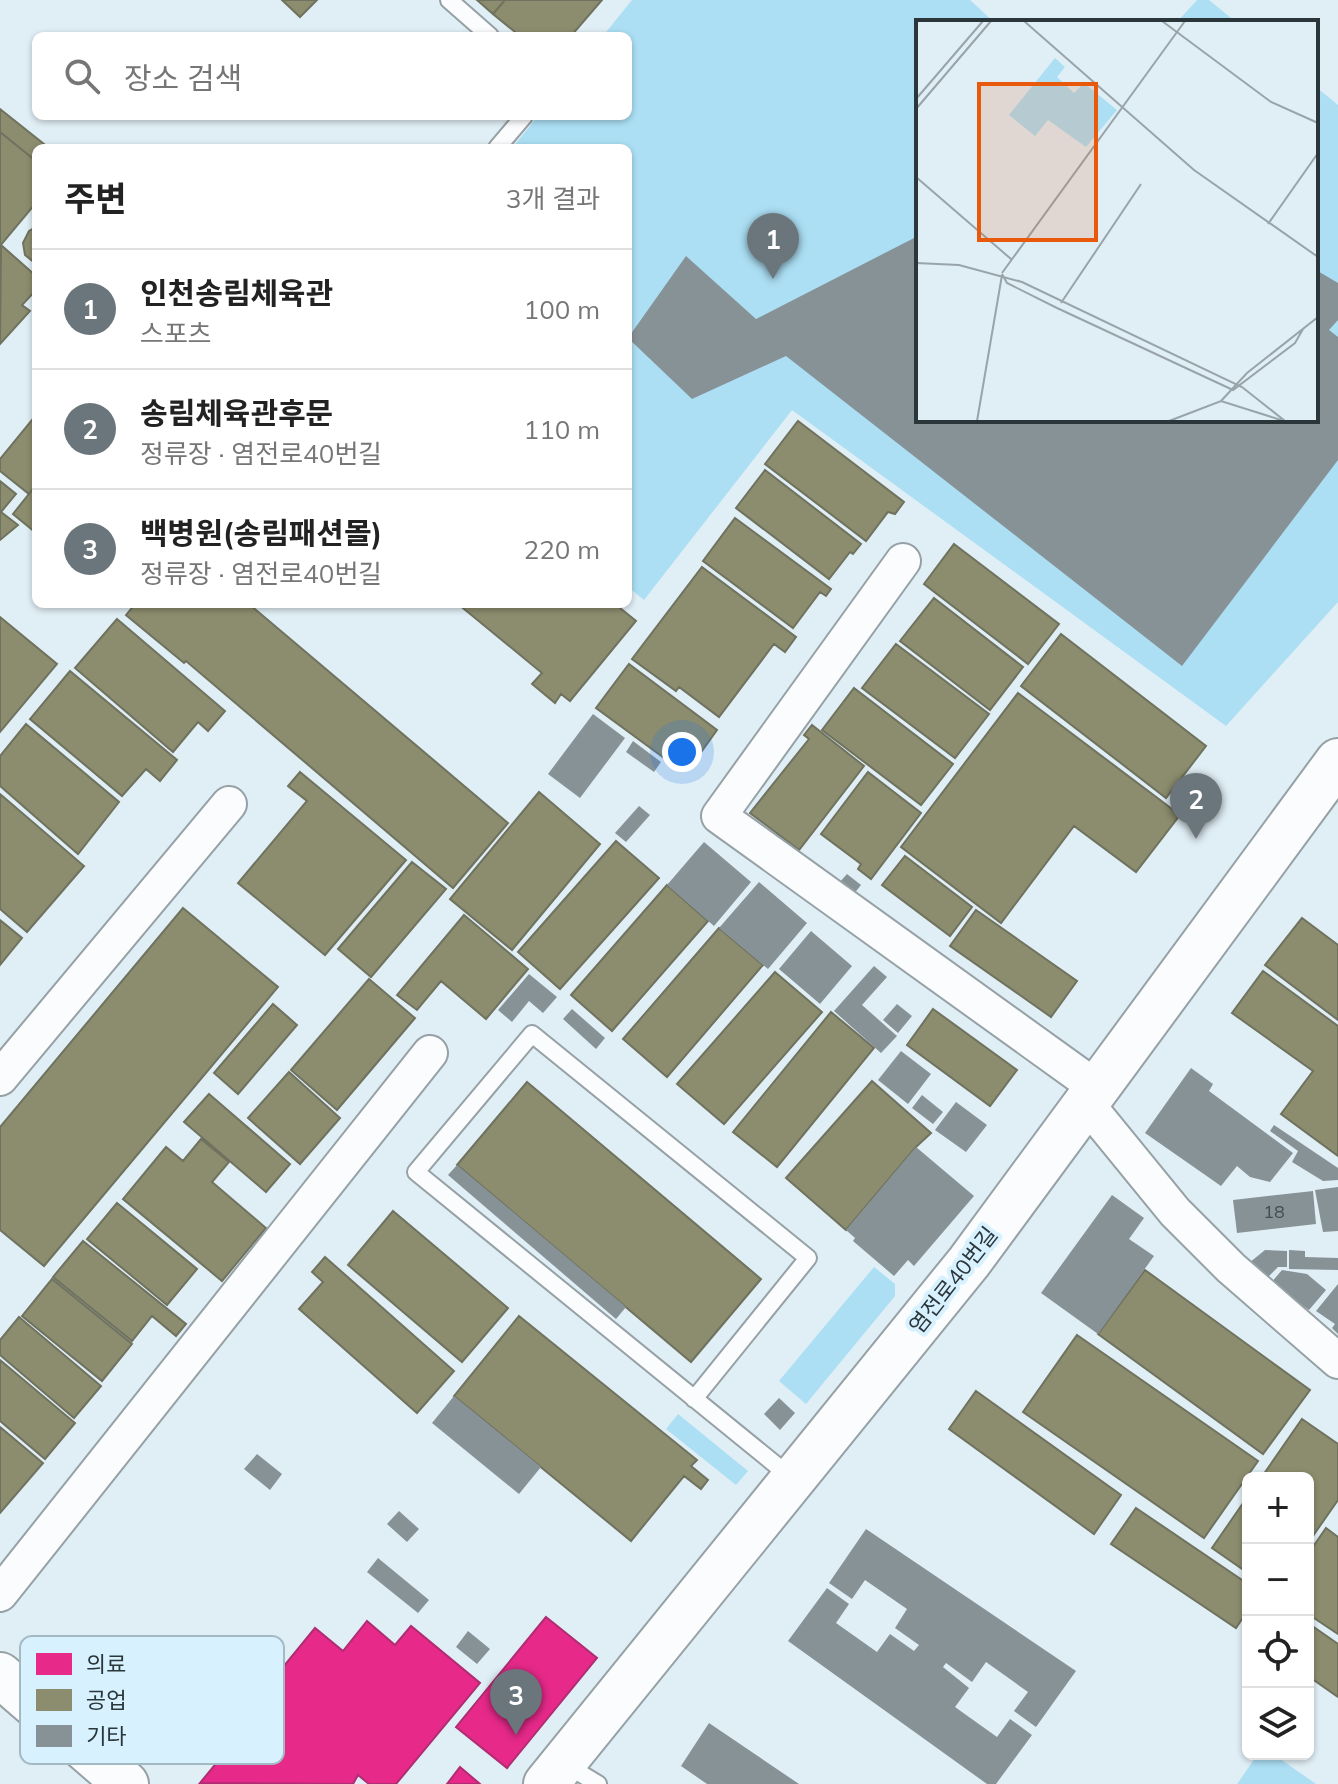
<!DOCTYPE html>
<html lang="ko">
<head>
<meta charset="utf-8">
<style>
	body { margin:0; font-family:Mulish,"Noto Sans KR",sans-serif; background:#f2f2f2; color:#222 }
	.controls { position:absolute; right:24px; bottom:24px; display:grid; overflow:hidden; border-radius:12px; box-shadow:0 2px 6px #0004 }
	.controls button { width:72px; height:72px; display:grid; place-items:center; padding:0; border:0; border-bottom:2px solid #e0e0e0; background:#fff; color:#222; font:40px sans-serif }
	.you { position:absolute; left:682px; top:752px; width:28px; height:28px; margin:-20px; border:6px solid #fff; border-radius:50%; background:#1a73e8; box-shadow:0 0 0 12px #1a73e833 }
	.badge { display:grid; place-items:center; width:52px; height:52px; border-radius:50%; background:#6a767b; color:#fff; font-size:26px; font-weight:700 }
	.pin { position:absolute; translate:-50% -66px; filter:drop-shadow(0 2px 4px #0008) }
	.pin::after { content:''; position:absolute; top:42px; width:28px; height:24px; background:inherit; clip-path:polygon(0 0,100% 0,50% 100%) }
	.list { margin:0; padding:0; list-style:none }
	h2 { display:flex; justify-content:space-between; align-items:center; height:104px; margin:0; padding:0 32px; font-size:34px }
	h2 small { font-size:26px; font-weight:400; color:#767676 }
	.list li { display:grid; grid-template-columns:52px 1fr auto; gap:24px; align-items:center; box-sizing:border-box; height:120px; padding:0 32px; border-top:2px solid #e0e0e0 }
	.list b { display:block; font-size:30px; white-space:nowrap }
	.list p { margin:0; font-size:26px; white-space:nowrap; color:#767676 }
	.list em { font-size:26px; font-style:normal; color:#767676 }
	.icon { flex:none; width:44px; height:44px; fill:none; stroke:currentColor; stroke-width:2; stroke-linecap:round; stroke-linejoin:round }
	.map { position:relative; flex:none; width:1338px; height:1784px; overflow:hidden }
	.search { position:absolute; background:#fff; box-shadow:0 2px 6px #0004; left:32px; top:32px; width:600px; height:88px; display:flex; align-items:center; gap:20px; box-sizing:border-box; padding:0 28px; border-radius:12px; color:#767676; font-size:30px }
	.panel { position:absolute; background:#fff; box-shadow:0 2px 6px #0004; left:32px; top:144px; width:600px; height:464px; border-radius:12px }
	.map>svg:first-child { display:block }
</style>
</head>
<body>
<div class="map">
<svg width="1338" height="1784" viewBox="0 0 1338 1784">
	<rect width="100%" height="100%" fill="#e0eef5"/>
	<path fill="#acdff4" d="M632,0H970L994,22H918V420H1316V87L1338,105V602L1226,726L792,410L644,600L628,587V148H512L538,116H628V36H603Z
		M1197,0H1209L1236,22H1177Z
		M874,1267L895,1284V1296L806,1404L779,1381Z
		M678,1414L748,1471L736,1485L666,1429Z
		M1258,1754H1273L1316,1784H1237Z"/>
	<path fill="#e7298a" stroke="#af2d72" stroke-width="2" d="M546,1617L597,1658L507,1768L456,1727Z
		M367,1621L395,1645L411,1626L480,1683L396,1784H369L358,1775L353,1784L200,1783L273,1694L266,1688L315,1628L343,1651Z
		M460,1767L480,1784H447Z"/>
	<path fill="#8c8c6e" stroke="#6f725e" stroke-width="2" d="M282,0H317L300,17Z
		M477,0H505L493,14Z
		M505,0H602L571,36H520L493,14Z
		M0,109L49,148H36V161L0,132Z
		M0,132L36,161V203L0,246Z
		M36,227V264L25,255L23,243L29,231Z
		M1,245L36,276V290L22,305L30,311L0,344Z
		M36,415V485L29,494L0,471V459Z
		M798,421L904,502L895,514L888,512L866,541L765,464Z
		M765,470L861,544L853,554L850,552L829,579L736,508Z
		M0,481L16,494L1,512L18,525L0,540Z
		M36,485V533L13,514Z
		M735,518L831,589L826,596L820,592L793,628L703,561Z
		M954,544L1059,624L1028,664L924,584Z
		M702,567L796,637L785,652L774,644L719,717L679,687L676,691L632,659Z
		M934,598L1023,667L990,710L900,641Z
		M135,604H249L508,823L453,888L186,661L184,663L126,615Z
		M458,604H615L636,621L570,701L561,694L555,703L532,684L542,673Z
		M0,617L57,664L0,732Z
		M117,619L225,711L208,731L198,722L173,752L75,668Z
		M1061,634L1206,746L1166,798L1021,686Z
		M896,644L989,714L955,758L862,688Z
		M629,664L717,730L699,755L695,752L686,765L669,752L664,758L596,708Z
		M70,671L177,760L160,781L146,769L122,796L30,719Z
		M854,688L953,764L921,805L822,730Z
		M1018,693L1180,815L1136,872L1074,826L1001,923L901,847Z
		M26,724L119,802L78,854L0,786V756Z
		M812,725L864,766L799,850L750,813L809,739L804,735Z
		M300,772L406,860L325,955L238,883L307,801L288,786Z
		M868,772L921,813L871,879L858,869L861,864L821,834Z
		M539,792L600,844L512,950L450,899Z
		M0,794L84,866L27,932L0,909Z
		M616,841L659,878L560,989L518,952Z
		M905,856L972,907L950,936L882,885Z
		M412,862L446,889L371,977L338,949Z
		M667,885L708,921L612,1031L571,995Z
		M183,908L278,987L44,1266L0,1230V1127Z
		M976,910L1077,981L1051,1017L950,946Z
		M464,915L528,969L486,1019L441,981L417,1010L397,995Z
		M1302,918L1338,945V1020L1265,965Z
		M0,920L22,938L0,965Z
		M719,928L763,965L667,1077L623,1039Z
		M1263,971L1338,1026V1156L1281,1114L1313,1071L1232,1013Z
		M775,972L822,1012L724,1124L677,1084Z
		M369,979L415,1018L337,1110L291,1070Z
		M273,1004L297,1025L238,1094L214,1073Z
		M933,1009L1017,1070L990,1106L907,1045Z
		M831,1012L874,1048L777,1167L733,1132Z
		M289,1072L340,1118L300,1164L248,1118Z
		M872,1081L931,1133L916,1147L846,1230L786,1178Z
		M527,1082L761,1279L691,1362L457,1165Z
		M209,1094L290,1164L266,1192L184,1122Z
		M201,1139L229,1162L212,1182L266,1228L222,1281L123,1199L166,1147L183,1161Z
		M117,1203L197,1269L167,1305L87,1239Z
		M393,1211L508,1308L462,1362L348,1265Z
		M83,1241L186,1324L176,1336L152,1316L132,1341L53,1277Z
		M325,1257L454,1371L417,1413L299,1309L323,1282L312,1272Z
		M1145,1270L1310,1390L1263,1454L1098,1334Z
		M52,1279L132,1344L102,1381L22,1316Z
		M519,1316L697,1460L691,1466L708,1480L701,1489L684,1476L631,1541L454,1396Z
		M19,1317L101,1386L74,1418L0,1355V1340Z
		M1077,1335L1258,1461L1204,1538L1023,1412Z
		M0,1360L75,1423L45,1459L0,1421Z
		M976,1391L1121,1495L1094,1534L949,1429Z
		M1302,1419L1338,1444V1500L1308,1543V1478H1261Z
		M0,1427L43,1463L0,1513Z
		M1248,1496V1573L1212,1548Z
		M1136,1508L1248,1584V1610L1236,1628L1111,1544Z
		M1326,1528L1338,1537V1634L1308,1614V1554Z
		M1308,1623L1338,1644V1697L1308,1676Z"/>
	<path fill="#879297" d="M918,236V420H1316V270L1338,283V320L1329,330L1338,337V460L1182,666L786,356L692,399L628,338L686,256L756,319Z
		M593,714L625,738L580,798L548,774Z
		M633,741L661,762L654,772L626,752Z
		M639,806L650,815L626,842L615,833Z
		M704,842L751,882L714,926L667,885Z
		M847,874L861,885L853,895L839,883Z
		M759,882L807,923L768,969L719,928Z
		M811,931L852,966L820,1004L779,969Z
		M874,966L887,977L862,1005L897,1036L881,1053L834,1011Z
		M529,974L557,997L543,1013L529,1001L512,1022L498,1010Z
		M897,1004L912,1016L898,1033L883,1020Z
		M572,1009L605,1038L596,1049L563,1019Z
		M901,1051L931,1074L908,1104L878,1080Z
		M1191,1068L1213,1084L1209,1091L1293,1153L1270,1182L1250,1177L1237,1166L1221,1186L1145,1133Z
		M922,1095L943,1112L933,1124L912,1108Z
		M956,1102L987,1125L966,1152L935,1130Z
		M1274,1125L1338,1168V1180L1323,1181L1292,1162L1298,1151L1270,1131Z
		M916,1147L974,1196L914,1266L908,1260L894,1276L853,1241L855,1238L846,1230Z
		M457,1165L626,1307L616,1319L448,1175Z
		M1338,1187V1231L1323,1232L1315,1190Z
		M1313,1191L1316,1224L1237,1233L1233,1200Z
		M1112,1195L1144,1218L1129,1239L1154,1256L1098,1334L1041,1293Z
		M1265,1250L1287,1251V1267H1278L1267,1278L1249,1263Z
		M1289,1250L1305,1251V1257L1338,1258V1270L1289,1269Z
		M1282,1270L1307,1274L1326,1290L1309,1310L1270,1284Z
		M1338,1284V1334L1332,1328L1335,1324L1316,1311Z
		M454,1396L541,1467L519,1494L432,1423Z
		M779,1398L795,1413L780,1430L764,1414Z
		M257,1454L282,1474L270,1490L244,1469Z
		M399,1511L419,1529L407,1542L387,1524Z
		M866,1529L1076,1671L1036,1727L1014,1711L1028,1692L986,1662L972,1682L946,1663L943,1667L969,1688L955,1707L997,1737L1010,1719L1032,1735L996,1784H987L788,1641L827,1588L849,1604L836,1623L877,1652L890,1634L914,1651L919,1645L895,1628L907,1609L865,1580L852,1599L829,1583Z
		M378,1558L429,1600L418,1613L367,1572Z
		M468,1631L490,1649L477,1664L456,1647Z
		M709,1723L799,1784H707L681,1766Z"/>
	<g fill="none" stroke-linecap="round" stroke-linejoin="round">
		<g stroke="#96a1a6" stroke-width="20">
			<path id="lane" d="M449,0L490,36
				M497,148L524,116
				M694,1399L808,1258L532,1034L416,1172L792,1478
				M565,1764L598,1784"/>
		</g>
		<g stroke="#96a1a6" stroke-width="38">
			<path id="street" d="M903,561L719,816L1097,1088
				M0,1078L229,804
				M1086,1103L1175,1212L1231,1268L1338,1361
				M0,1594L430,1053"/>
		</g>
		<g stroke="#96a1a6" stroke-width="48">
			<path id="secondary" d="M0,1675L126,1784
				M546,1784L969,1262L1338,761"/>
		</g>
		<use href="#lane" stroke="#fafcfe" stroke-width="16"/>
		<use href="#street" stroke="#fafcfe" stroke-width="34"/>
		<use href="#secondary" stroke="#fafcfe" stroke-width="44"/>
	</g>
	<g text-anchor="middle" stroke-width="8" stroke-linejoin="round" paint-order="stroke">
		<g font-size="18" fill="#424d51">
			<text x="1274" y="1218">18</text>
		</g>
		<g font-size="22" fill="#2b363a" stroke="#d7f2fe">
			<text transform="translate(953 1280) rotate(-52)" y="8">염전로40번길</text>
		</g>
	</g>
	<g transform="translate(916 20)">
		<rect width="402" height="402" fill="#e0eef5"/>
		<path d="M139,38L149,47L141,57L158,73L168,63L201,90L170,127L132,100L119,116L93,95Z" fill="#acdff4"/>
		<path fill="none" stroke="#98a4aa" stroke-width="2" d="M108,1L278,150L402,237M246,1L355,82L402,103M0,79L67,1M0,89L75,1M0,157L95,239M352,204L402,133M0,243L43,245L106,262L326,367L369,401M86,253L269,1M86,254L91,263L141,288L317,370L379,323L387,309M145,283L225,164M305,381L331,353L402,297M61,401L86,255M253,401L305,381L365,400"/>
		<path fill="#e8590c" fill-opacity="0.15" stroke="#e8590c" stroke-width="4" d="M63,64H180V220H63Z"/>
		<rect width="402" height="402" fill="none" stroke="#2b363a" stroke-width="4"/>
	</g>
	<rect x="20" y="1636" width="264" height="128" rx="12" fill="#d7f2fe" stroke="#a3bac3" stroke-width="2"/>
	<rect x="36" y="1653" width="36" height="22" fill="#e7298a"/>
	<rect x="36" y="1689" width="36" height="22" fill="#8c8c6e"/>
	<rect x="36" y="1725" width="36" height="22" fill="#879297"/>
	<g font-size="22" fill="#2b363a">
		<text x="86" y="1672">의료</text>
		<text x="86" y="1708">공업</text>
		<text x="86" y="1744">기타</text>
	</g>
</svg>
<div class="controls">
<button>+</button>
<button>−</button>
<button><svg class="icon" aria-label="locate" viewBox="0 0 24 24"><circle cx="12" cy="12" r="6"/><path d="M12 2v4M12 18v4M2 12h4M18 12h4"/></svg></button>
<button><svg class="icon" aria-label="layers" viewBox="0 0 24 24"><path d="M12 4l9 5-9 5-9-5zM3 14l9 5 9-5"/></svg></button>
</div>
<div class="you"></div>
<div class="pin badge" style="left:773px;top:279px">1</div>
<div class="pin badge" style="left:1196px;top:839px">2</div>
<div class="pin badge" style="left:516px;top:1735px">3</div>
<div class="search"><svg class="icon" aria-label="search" viewBox="0 0 24 24"><circle cx="10" cy="10" r="6"/><path d="M15 15l6 6"/></svg>장소 검색</div>
<section class="panel">
<h2>주변<small>3개 결과</small></h2>
<ul class="list">
<li><span class="badge">1</span><div><b>인천송림체육관</b><p>스포츠</p></div><em>100 m</em></li>
<li><span class="badge">2</span><div><b>송림체육관후문</b><p>정류장 · 염전로40번길</p></div><em>110 m</em></li>
<li><span class="badge">3</span><div><b>백병원(송림패션몰)</b><p>정류장 · 염전로40번길</p></div><em>220 m</em></li>
</ul>
</section>
</div>
</body>
</html>
